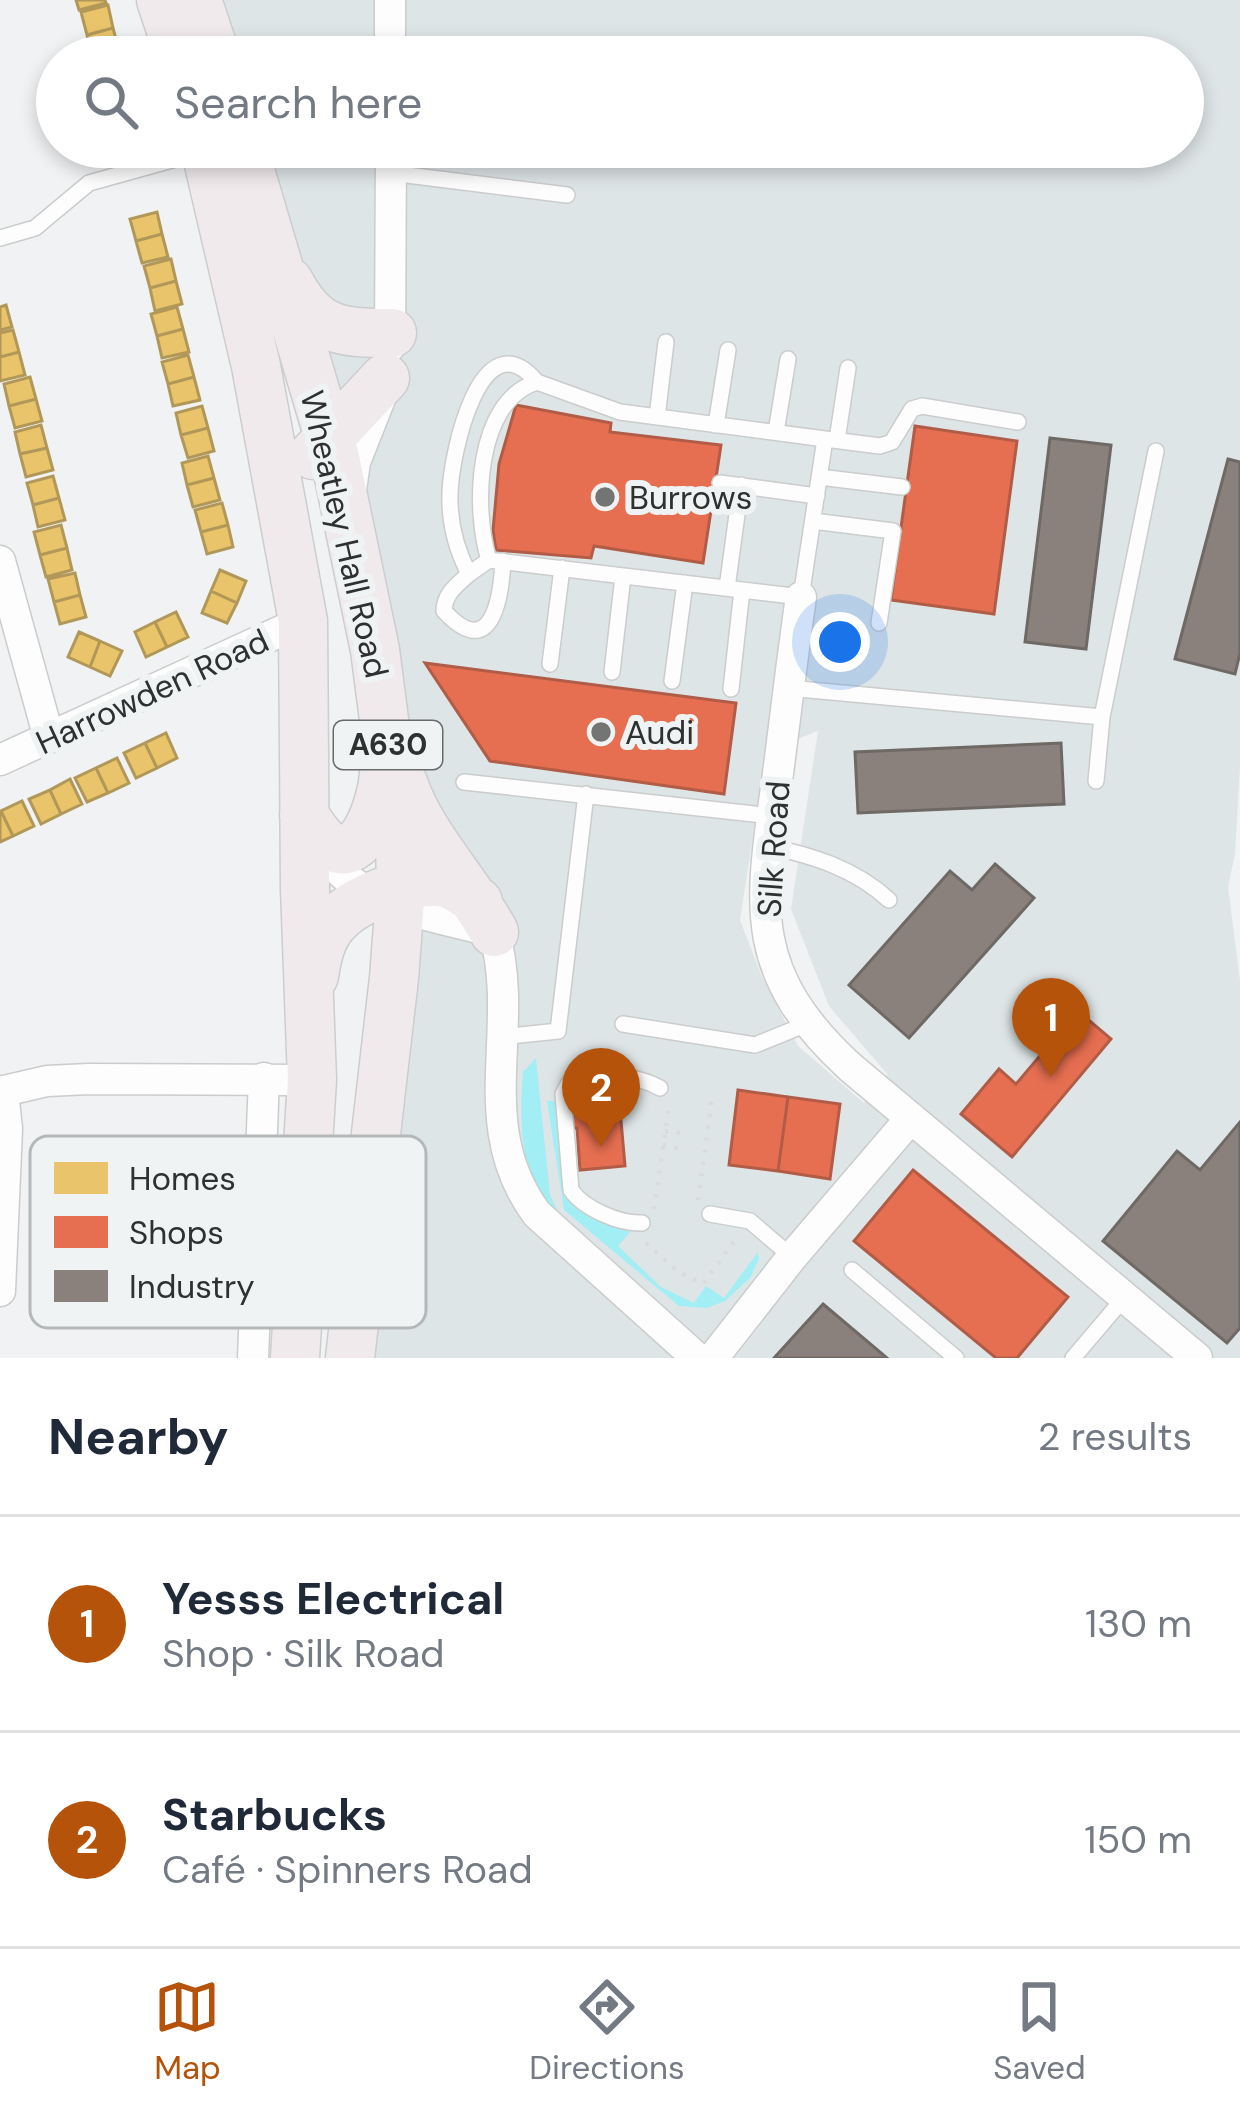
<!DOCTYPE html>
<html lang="en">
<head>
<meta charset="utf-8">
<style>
	body { margin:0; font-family:"DM Sans",sans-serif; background:#f2f2f3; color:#1f2937 }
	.you { position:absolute; left:840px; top:642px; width:42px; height:42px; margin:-30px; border:9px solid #fff; border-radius:50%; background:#1a73e8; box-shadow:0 0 0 18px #1a73e833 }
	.badge { display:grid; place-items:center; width:78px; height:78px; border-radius:50%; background:#b45309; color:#fff; font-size:39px; font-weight:700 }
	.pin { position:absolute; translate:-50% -99px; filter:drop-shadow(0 3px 6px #0008) }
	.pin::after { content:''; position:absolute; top:63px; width:42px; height:36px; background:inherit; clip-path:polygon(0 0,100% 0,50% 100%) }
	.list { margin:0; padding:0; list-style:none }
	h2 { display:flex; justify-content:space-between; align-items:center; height:156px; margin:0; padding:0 48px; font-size:51px }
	h2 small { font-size:39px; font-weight:400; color:#747a83 }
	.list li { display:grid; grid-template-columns:78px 1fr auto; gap:36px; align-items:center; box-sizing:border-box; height:216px; padding:0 48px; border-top:3px solid #e0e1e3 }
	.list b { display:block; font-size:45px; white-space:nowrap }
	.list p { margin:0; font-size:39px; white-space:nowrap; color:#747a83 }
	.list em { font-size:39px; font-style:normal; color:#747a83 }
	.icon { flex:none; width:66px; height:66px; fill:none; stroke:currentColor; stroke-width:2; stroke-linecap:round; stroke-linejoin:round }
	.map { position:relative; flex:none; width:1240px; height:1358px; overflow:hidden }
	.search { position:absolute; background:#fff; box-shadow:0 6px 18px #0003; left:36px; right:36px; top:36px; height:132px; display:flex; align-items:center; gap:30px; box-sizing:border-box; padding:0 42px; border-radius:66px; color:#747a83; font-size:45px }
	.sheet { height:588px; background:#fff }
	nav { display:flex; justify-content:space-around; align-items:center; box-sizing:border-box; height:168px; border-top:3px solid #e0e1e3; background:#fff; font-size:33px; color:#747a83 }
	nav a { display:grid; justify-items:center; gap:6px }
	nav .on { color:#b45309 }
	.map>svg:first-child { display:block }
</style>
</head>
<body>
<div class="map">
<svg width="1240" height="1358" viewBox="0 0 1240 1358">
	<rect width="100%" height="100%" fill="#f0f2f3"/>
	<path fill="#dee5e6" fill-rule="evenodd" d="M197,0H1240V766L1235,854L1228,887L1240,981V1358H350L400,843L243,147H1183V57H216ZM818,731L791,909L829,1006L888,1075L864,1103L798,1046L762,977L740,920L766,751Z"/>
	<path fill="#a1eff5" d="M536,1058L550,1195L558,1212C517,1183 520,1116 523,1072Z
		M547,1101H557L565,1193L580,1211L630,1232L618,1246L661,1287L694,1303L706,1286L724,1298L758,1252L759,1259L750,1278L725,1301L707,1308L679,1306L564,1210Z"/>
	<path fill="#e9c46a" stroke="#b19859" stroke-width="3" d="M76,0H105L106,3L79,10Z
		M108,5L113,28L87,35L81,12Z
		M113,28L119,50L93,57L87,35Z
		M119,147H148V149L121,155Z
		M157,212L162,234L136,241L130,219Z
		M162,234L168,257L142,263L136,241Z
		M171,259L176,281L150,288L144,266Z
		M176,281L182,304L155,311L150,288Z
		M6,305L12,327L0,330V307Z
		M177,307L183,329L157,336L151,314Z
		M183,329L189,352L162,358L157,336Z
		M13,330L19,352L0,357V333Z
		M19,352L25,375L0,381V357Z
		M188,355L194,377L168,384L162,362Z
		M30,377L36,399L9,406L4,384Z
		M194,377L200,400L173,406L168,384Z
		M36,399L42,421L15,428L9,406Z
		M202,406L208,428L181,435L176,413Z
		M41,425L47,448L20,454L15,432Z
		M208,428L214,451L188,458L181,435Z
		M47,448L53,470L26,477L20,454Z
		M208,456L214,478L187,485L182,463Z
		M53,476L59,498L33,505L27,483Z
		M214,478L220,500L193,507L187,485Z
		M59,498L65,520L38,527L33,505Z
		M222,503L228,525L201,532L195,510Z
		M61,525L67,548L40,555L34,532Z
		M228,525L233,547L207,554L201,532Z
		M67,548L72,570L46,577L40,555Z
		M220,570L246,581L237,603L211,591Z
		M75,573L80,595L54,602L48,579Z
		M211,591L237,603L227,623L202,613Z
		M80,595L86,617L60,624L54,602Z
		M176,612L188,637L167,647L155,622Z
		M155,622L167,647L146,657L135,632Z
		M79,632L100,641L90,667L68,657Z
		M100,641L122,651L110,676L90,667Z
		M166,733L177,758L157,768L145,743Z
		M145,743L157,768L136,778L124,753Z
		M117,758L129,783L108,793L96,768Z
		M96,768L108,793L87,802L75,778Z
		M70,779L82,804L61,814L50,790Z
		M50,790L61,814L41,824L29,799Z
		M22,801L34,826L13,836L1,811Z
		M1,811L13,836L0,842V812Z"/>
	<path fill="#e76f51" stroke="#b05c47" stroke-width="3" d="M516,405L611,423L610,432L721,445L703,563L594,546L591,558L496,550L493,530L499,464Z
		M915,426L1017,441L994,614L891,600Z
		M425,663L736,703L724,794L490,761Z
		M1078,1011L1111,1039L1012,1157L961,1114L999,1069L1016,1084Z
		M738,1090L788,1097L778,1171L729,1165Z
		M788,1097L840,1104L830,1179L778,1171Z
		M619,1098L625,1166L580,1170L577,1128H568L567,1113H576L575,1102Z
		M913,1170L1068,1297L1017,1358H996L854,1241Z"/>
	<path fill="#8a817c" stroke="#6f6965" stroke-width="3" d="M1050,438L1111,445L1086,649L1025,642Z
		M1228,459L1240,462V653L1235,674L1175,659Z
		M1061,743L1064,804L858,813L855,752Z
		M995,864L1034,898L909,1038L849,985L950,871L972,890Z
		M1240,1122V1328L1227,1343L1103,1241L1177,1151L1200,1170Z
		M823,1304L887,1358H774Z"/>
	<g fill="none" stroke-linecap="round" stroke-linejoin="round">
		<g stroke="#cbcccc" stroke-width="18">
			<path id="service" d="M391,173L567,195
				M0,238L35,228L89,183L197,153
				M537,382L620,412L825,439L801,597L489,560C473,510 475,401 537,382Z
				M657,417L666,342
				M716,425L728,350
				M776,432L788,359
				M825,439L880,446L892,442L912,409L922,406L1018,422
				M837,440L848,368
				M819,477L902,487
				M720,483L817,496
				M813,521L893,531L879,623
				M489,560L469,574C456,549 449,522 450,493C451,454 481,315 537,382
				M469,574C457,585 444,594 444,611C491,662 501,600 503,561
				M727,588L741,485
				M550,664L562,568
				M612,672L623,576
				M672,681L685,583
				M788,688L1102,717L1156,451
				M731,689L742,590
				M1096,781L1102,717
				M464,782L772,816
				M768,846C813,856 854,868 889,900
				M623,1024L755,1045L807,1024
				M501,1037L558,1031L586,794
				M710,1214L750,1221L792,1257
				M642,1223C620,1224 584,1209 571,1190L563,1094L570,1081C593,1071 638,1075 660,1088
				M852,1270L956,1358
				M1073,1358L1124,1298"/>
		</g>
		<g stroke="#cbcccc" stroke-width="33">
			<path id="minor" d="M390,0V57
				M390,346L391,147
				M351,490L355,462L380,399
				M0,561L49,738
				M801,597C792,659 785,720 777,781C759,908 748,973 850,1067L1197,1358
				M0,760L303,621
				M318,844C356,908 429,914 494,932
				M494,932C522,1029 470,1124 537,1214L697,1358
				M0,1092L47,1081L89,1079L312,1080
				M0,1291L7,1129L3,1091
				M253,1358L264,1078
				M713,1358L792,1257L911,1118"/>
		</g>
		<g stroke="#cccdce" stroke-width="51">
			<path id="trunk" d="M161,0L180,57
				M197,0L216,57
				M205,147L256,366L303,621L305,889L312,1080L295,1358
				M243,147L335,458L375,650L400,843L401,886L394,978L350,1358
				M289,282C315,332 341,333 392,333
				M313,455L385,378
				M403,783C422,838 466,881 494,932
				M304,815C311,825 319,839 329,845C364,868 383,796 384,773
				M314,976C316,962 320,943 328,931C347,899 411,877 446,883C457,886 468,895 478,902"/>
		</g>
		<path stroke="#dadbdb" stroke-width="4.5" stroke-dasharray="3 9" stroke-linecap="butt" d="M665,1131L685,1134
			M663,1145L683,1149
			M698,1200L712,1098
			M654,1209L669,1108
			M646,1243L677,1271L703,1284L735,1240"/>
		<use href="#service" stroke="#fdfdfd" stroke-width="15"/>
		<use href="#minor" stroke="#fdfdfd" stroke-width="30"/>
		<use href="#trunk" stroke="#f0eaed" stroke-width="48"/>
	</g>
	<g fill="#737474" stroke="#eff3f4" stroke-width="4.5">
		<circle cx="605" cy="497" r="12"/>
		<circle cx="601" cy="732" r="12"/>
	</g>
	<g text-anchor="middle" stroke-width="12" stroke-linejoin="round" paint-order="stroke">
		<rect fill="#eff3f4" stroke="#696a6b" stroke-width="3" x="334" y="721" width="108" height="48" rx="9"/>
		<g font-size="30" font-weight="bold" fill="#2f3030">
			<text x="388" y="755">A630</text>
		</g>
		<g font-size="33" fill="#2f3030" stroke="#eff3f4" text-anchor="start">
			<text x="629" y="509">Burrows</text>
			<text x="625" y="744">Audi</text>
		</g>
		<g font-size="33" fill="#2f3030" stroke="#eff3f4">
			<text transform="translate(345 534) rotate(77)" y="12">Wheatley Hall Road</text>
			<text transform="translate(152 691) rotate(-25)" y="12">Harrowden Road</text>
			<text transform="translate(773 849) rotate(-86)" y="12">Silk Road</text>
		</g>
	</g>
	<rect x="30" y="1136" width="396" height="192" rx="18" fill="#eff3f4" stroke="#b5b8b9" stroke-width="3"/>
	<rect x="54" y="1162" width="54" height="32" fill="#e9c46a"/>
	<rect x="54" y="1216" width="54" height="32" fill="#e76f51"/>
	<rect x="54" y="1270" width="54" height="32" fill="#8a817c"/>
	<g font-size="33" fill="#2f3030">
		<text x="129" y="1190">Homes</text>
		<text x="129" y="1244">Shops</text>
		<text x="129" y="1298">Industry</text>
	</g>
</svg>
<div class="you"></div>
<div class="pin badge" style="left:1051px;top:1077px">1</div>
<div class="pin badge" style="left:601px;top:1147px">2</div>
<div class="search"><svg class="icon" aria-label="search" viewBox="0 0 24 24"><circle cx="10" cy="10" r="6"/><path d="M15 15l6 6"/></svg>Search here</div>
</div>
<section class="sheet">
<h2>Nearby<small>2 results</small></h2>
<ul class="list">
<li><span class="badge">1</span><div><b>Yesss Electrical</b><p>Shop · Silk Road</p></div><em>130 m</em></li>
<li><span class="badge">2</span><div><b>Starbucks</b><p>Café · Spinners Road</p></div><em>150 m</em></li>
</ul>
</section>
<nav>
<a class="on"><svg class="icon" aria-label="map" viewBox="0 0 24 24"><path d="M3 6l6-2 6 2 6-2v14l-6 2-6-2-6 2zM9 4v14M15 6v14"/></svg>Map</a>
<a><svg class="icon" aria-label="directions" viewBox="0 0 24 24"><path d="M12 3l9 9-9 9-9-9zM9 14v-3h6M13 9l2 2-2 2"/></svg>Directions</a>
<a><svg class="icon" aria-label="saved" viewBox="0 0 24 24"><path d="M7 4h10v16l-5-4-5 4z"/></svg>Saved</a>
</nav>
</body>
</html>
